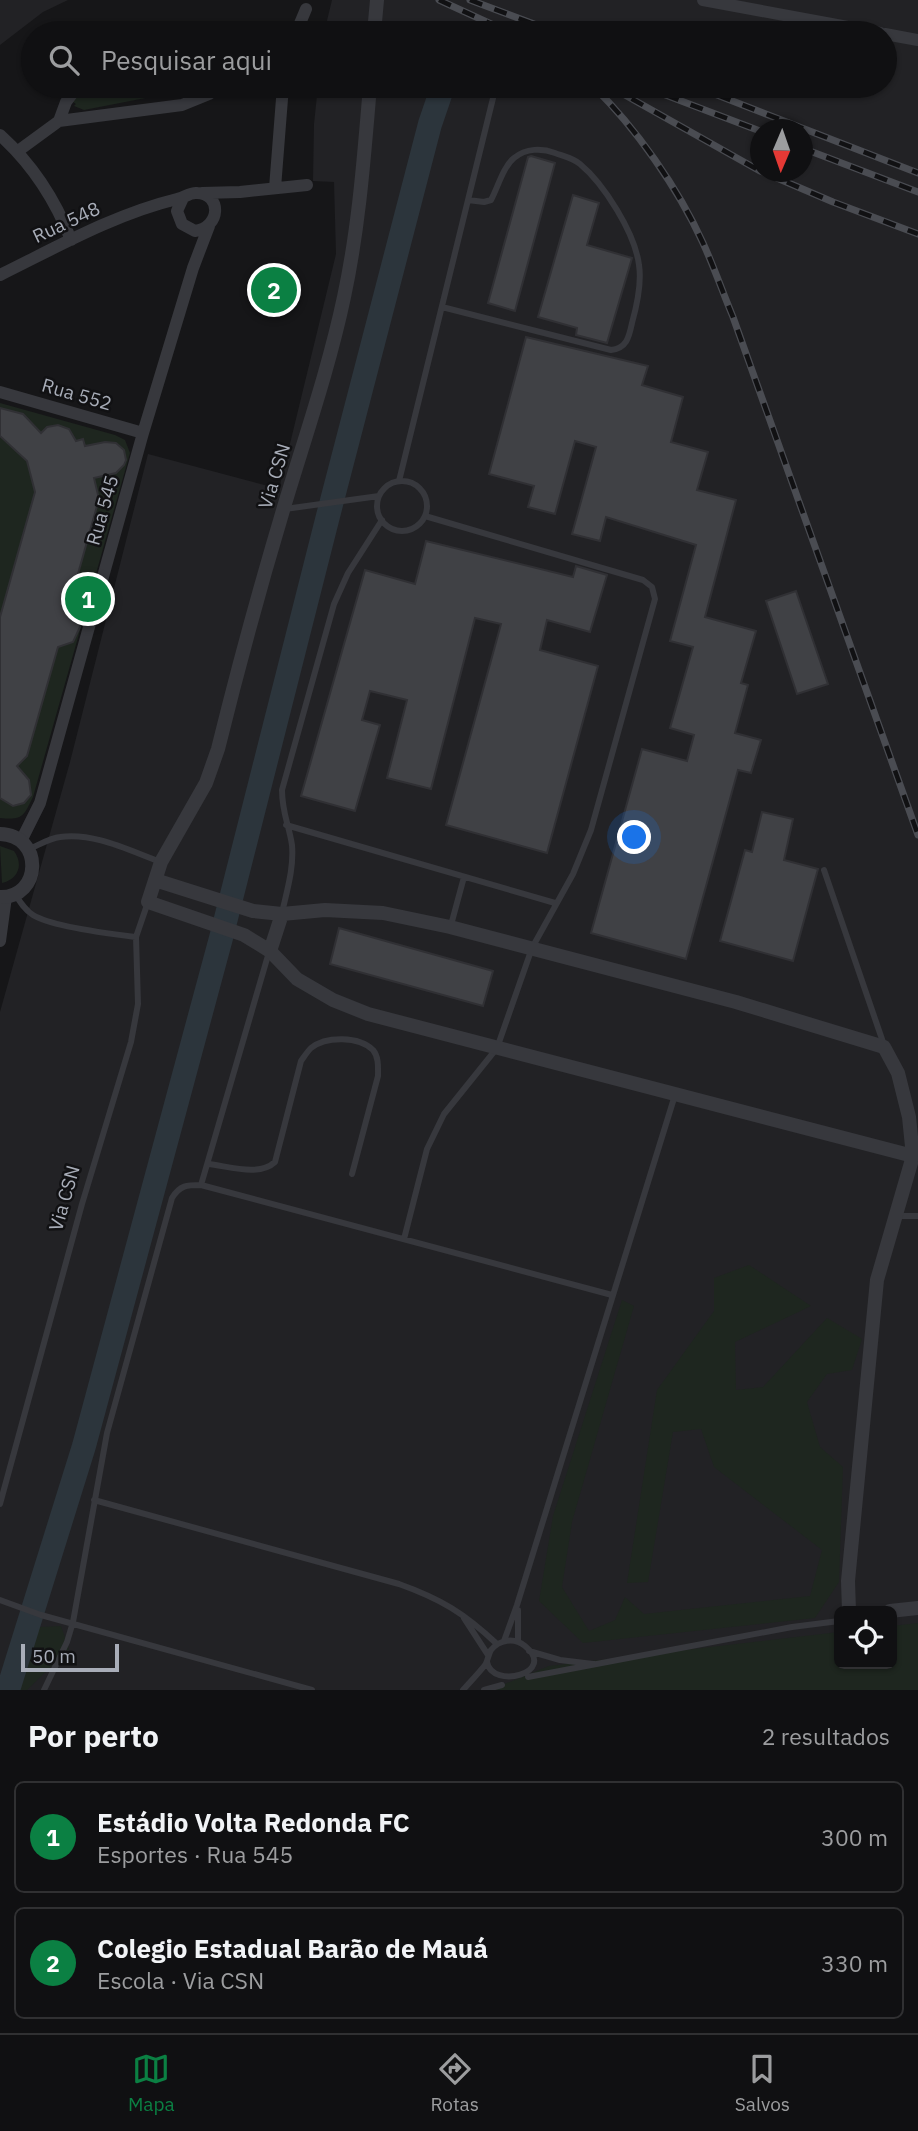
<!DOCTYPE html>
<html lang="pt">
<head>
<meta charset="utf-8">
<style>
	body { margin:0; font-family:"IBM Plex Sans",sans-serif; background:#19191b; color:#f1f3f6 }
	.controls { position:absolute; right:21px; bottom:21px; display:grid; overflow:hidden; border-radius:10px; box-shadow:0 2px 5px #0004 }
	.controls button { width:63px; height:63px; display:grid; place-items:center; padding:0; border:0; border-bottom:2px solid #303032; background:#101012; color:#f1f3f6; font:35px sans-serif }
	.compass { position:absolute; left:750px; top:119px; width:63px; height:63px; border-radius:50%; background:#101012; box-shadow:0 2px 5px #0004; rotate:182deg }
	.scale { position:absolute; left:21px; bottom:18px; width:98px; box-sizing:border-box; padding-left:7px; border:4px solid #a8adb8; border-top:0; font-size:19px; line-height:24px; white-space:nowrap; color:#a8adb8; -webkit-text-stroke:5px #111113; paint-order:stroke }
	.you { position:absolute; left:635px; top:838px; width:24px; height:24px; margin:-18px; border:5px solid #fff; border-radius:50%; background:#1a73e8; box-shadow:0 0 0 10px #1a73e833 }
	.badge { display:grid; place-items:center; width:46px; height:46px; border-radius:50%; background:#0b8043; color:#fff; font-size:23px; font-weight:700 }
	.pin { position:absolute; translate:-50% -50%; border:4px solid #fff; box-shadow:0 2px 7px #0006 }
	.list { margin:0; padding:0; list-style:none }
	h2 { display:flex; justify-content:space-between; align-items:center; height:91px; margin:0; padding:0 28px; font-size:30px }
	h2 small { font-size:23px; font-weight:400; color:#9c9d9f }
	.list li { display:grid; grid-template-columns:46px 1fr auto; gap:21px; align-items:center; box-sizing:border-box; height:112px; margin:0 14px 14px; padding:0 14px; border:2px solid #303032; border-radius:10px }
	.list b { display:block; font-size:26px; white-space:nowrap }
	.list p { margin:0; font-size:23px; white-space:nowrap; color:#9c9d9f }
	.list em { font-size:23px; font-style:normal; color:#9c9d9f }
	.icon { flex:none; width:38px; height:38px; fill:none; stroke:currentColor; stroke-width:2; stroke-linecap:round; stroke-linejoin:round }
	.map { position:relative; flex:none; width:918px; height:1690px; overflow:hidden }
	.search { position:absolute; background:#101012; box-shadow:0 2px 5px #0004; left:21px; right:21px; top:21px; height:77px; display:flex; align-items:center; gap:18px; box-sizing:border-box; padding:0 24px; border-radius:38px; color:#9c9d9f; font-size:26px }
	.sheet { height:343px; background:#101012 }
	nav { display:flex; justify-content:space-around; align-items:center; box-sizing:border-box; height:98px; border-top:2px solid #303032; background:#101012; font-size:19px; color:#9c9d9f }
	nav a { display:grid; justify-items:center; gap:4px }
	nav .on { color:#0b8043 }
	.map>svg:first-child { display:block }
</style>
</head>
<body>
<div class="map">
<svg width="918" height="1690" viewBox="0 0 918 1690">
	<rect width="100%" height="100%" fill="#161618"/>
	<path fill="#222225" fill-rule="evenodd" d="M0,0H68L43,12L0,45Z
		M332,0H918V1690H0V1012L70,762L148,454L279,489L336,254L334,182L313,181L314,124L318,86H885V33H324ZM760,130H802V172H760ZM839,1611H892V1664H839Z"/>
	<path fill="#1e261f" d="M82,86H95L92,94L102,86H194L166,94L84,110L74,106L76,104L69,99Z
		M0,403L115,435L125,440L130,453L33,797C23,817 23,820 0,818Z
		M0,846L14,851C24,865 18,879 2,883Z
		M749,1265L811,1306L735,1342L736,1390L763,1387L827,1318L862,1339L852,1370L827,1374L807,1402L820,1447L843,1467L839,1582L815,1618L583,1643L539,1601L553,1516L622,1300L634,1306L572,1522L562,1587L589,1631L615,1620L625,1597L644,1614L810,1596L822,1550L714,1467L701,1429L673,1432L648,1582L627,1583L657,1390L714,1311V1278Z
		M918,1623V1690H490L549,1666L839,1632V1664H892V1626Z
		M61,1626L69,1649L27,1690H1L19,1628Z"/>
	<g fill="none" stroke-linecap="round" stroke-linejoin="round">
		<path stroke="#2c353c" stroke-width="24" d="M8,1690L84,1446L221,938L328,516L430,124L443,86"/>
	</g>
	<path fill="#404145" stroke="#303034" stroke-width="2" d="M531,156L555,163L515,311L488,303L528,157Z
		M573,195L599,203L587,245L632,258L607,343L576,335L577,328L538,317Z
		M526,337L648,366L642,385L683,397L671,442L708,452L697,490L736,500L705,617L756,631L741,683L748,685L735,733L761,740L751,773L738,770L686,959L591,933L642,749L687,761L694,735L670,728L693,647L670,641L696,545L606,517L600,541L572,534L596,447L575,441L555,514L528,507L534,486L489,474Z
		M0,408L23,414L41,433L47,427L58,425L69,429L76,441L83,439L85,446L105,442L116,443L124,450L126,460L124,465L116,473L94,478L99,499L69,606L78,616L80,627L73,642L58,647L27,756L17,766L29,780L31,795L24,803L13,806L0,798V617L35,492L27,461L0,436Z
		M426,541L573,577L576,566L607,575L590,632L547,620L540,650L598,666L547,853L446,825L501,624L475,618L431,789L387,778L407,700L370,691L362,720L380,725L355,811L301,796L365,570L415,584Z
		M796,591L828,684L797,694L766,601Z
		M762,812L793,819L784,860L818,869L793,961L720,941L745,850L752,852Z
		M339,928L493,971L483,1006L330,964Z"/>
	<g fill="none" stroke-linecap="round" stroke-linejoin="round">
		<path stroke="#37383d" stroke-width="6" d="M442,307L611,350C627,348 629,337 632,323C637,305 642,284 639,265C635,233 604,184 580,164C573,158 563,156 555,153C542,148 526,148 514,158C503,167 498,187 491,200L484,202L468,200
			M399,481L496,86
			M377 506a25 25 0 1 1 50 0a25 25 0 1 1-50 0Z
			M285,509L379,496
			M286,825L555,903
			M29,849C39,845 50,838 60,837C94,832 130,851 161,862
			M824,870L884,1045
			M15,894C20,902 25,910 33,915C52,927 111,934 136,937
			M282,913C287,890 294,868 292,845C289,825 282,813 282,790L334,604L348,573L382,520
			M451,925L464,877
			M208,1164C228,1166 259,1177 275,1162L301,1061C304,1057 307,1052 311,1048C326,1036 359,1036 373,1050C379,1057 378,1068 378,1076L352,1174
			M201,1185L269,952
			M896,1216H918
			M404,1239L427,1149L444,1114L497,1048L532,948L573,874L591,830L655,599L652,587L643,580L425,516
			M94,1500L399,1584C441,1599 464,1613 497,1644
			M0,1504L82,1204L131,1042L138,1004L136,937L148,902
			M0,1600L41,1615L312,1690
			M518,1610V1642
			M464,1618L488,1655
			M504,1641L517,1605L675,1095
			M529,1651L560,1660L593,1664
			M528,1677L792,1627L839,1621
			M44,1690L67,1642L73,1622L107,1433L172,1198C180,1185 187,1185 201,1185L612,1295
			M463,1690C470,1682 478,1674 485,1665C488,1661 488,1655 491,1650C499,1640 514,1637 525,1646C558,1673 492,1690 487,1662
			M484,1690L502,1685"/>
		<path stroke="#37383d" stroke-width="12" d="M703,0L880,33
			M296,33L306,9
			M885,34L918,40
			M59,121L66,102L78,86
			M0,135C32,164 55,199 71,240
			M18,151L59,121L182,105L209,94L219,86
			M275,188L283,86
			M202,193L240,192L307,185
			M0,275C57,247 115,214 177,199C184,198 190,192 197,193C222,194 221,227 195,231L182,224L177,211L183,198
			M0,392L143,433
			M21,841L40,803L143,433L193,268L209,226
			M0,941L6,897"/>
		<path stroke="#37383d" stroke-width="14" d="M374,33L377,0
			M370,86C364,157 359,227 344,297C329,368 305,437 284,507C260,587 238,668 218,749L206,783L161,862L148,902L244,935L270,951L297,979L333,1000L368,1014L913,1156
			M0,834C44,835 42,898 0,897
			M155,880L253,911L282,914L325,910L383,913L450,927L736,1002L884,1047L898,1073L909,1117L913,1156L877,1280L848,1581L849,1611
			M270,951L282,914
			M890,1611L918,1608"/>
		<g stroke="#4a4c52" stroke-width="7">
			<path id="rail" d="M439,0L511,33
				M470,0L558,33
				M593,86C636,128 678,188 703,243C714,267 723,293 733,317L918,835
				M609,86L760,171
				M642,86L760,131
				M694,86L918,173
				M802,148L918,192
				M763,172L833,202L918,234"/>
		</g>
		<use href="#rail" stroke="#111113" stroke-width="4.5" stroke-dasharray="13" stroke-linecap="butt"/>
	</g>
	<g text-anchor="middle" stroke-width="5" stroke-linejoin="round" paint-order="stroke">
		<g font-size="19" fill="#a8adb8" stroke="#111113">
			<text transform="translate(66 222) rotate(-25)" y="7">Rua 548</text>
			<text transform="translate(77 394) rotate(16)" y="7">Rua 552</text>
			<text transform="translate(274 476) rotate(-73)" y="7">Via CSN</text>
			<text transform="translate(102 510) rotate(-74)" y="7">Rua 545</text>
			<text transform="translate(64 1198) rotate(-74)" y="7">Via CSN</text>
		</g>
	</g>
</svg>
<div class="controls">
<button><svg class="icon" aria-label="locate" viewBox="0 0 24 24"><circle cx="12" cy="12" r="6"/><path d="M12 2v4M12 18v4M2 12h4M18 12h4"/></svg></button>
</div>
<svg class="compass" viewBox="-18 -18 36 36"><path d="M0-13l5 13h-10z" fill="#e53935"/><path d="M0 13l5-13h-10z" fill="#9c9d9f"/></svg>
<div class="scale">50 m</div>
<div class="you"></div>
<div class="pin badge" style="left:88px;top:599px">1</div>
<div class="pin badge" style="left:274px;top:290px">2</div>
<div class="search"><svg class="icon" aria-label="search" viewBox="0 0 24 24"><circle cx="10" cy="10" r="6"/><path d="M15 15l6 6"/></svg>Pesquisar aqui</div>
</div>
<section class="sheet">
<h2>Por perto<small>2 resultados</small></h2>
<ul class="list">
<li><span class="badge">1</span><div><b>Estádio Volta Redonda FC</b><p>Esportes · Rua 545</p></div><em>300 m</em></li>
<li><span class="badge">2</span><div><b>Colegio Estadual Barão de Mauá</b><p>Escola · Via CSN</p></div><em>330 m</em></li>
</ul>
</section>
<nav>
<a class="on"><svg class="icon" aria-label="map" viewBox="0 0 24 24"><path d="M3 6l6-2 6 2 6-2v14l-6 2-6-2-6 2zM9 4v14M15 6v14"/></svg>Mapa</a>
<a><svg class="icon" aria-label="directions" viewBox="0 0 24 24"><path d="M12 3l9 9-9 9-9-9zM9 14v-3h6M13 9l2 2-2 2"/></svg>Rotas</a>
<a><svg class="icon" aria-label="saved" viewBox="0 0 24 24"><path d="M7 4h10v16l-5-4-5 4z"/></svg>Salvos</a>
</nav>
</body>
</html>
